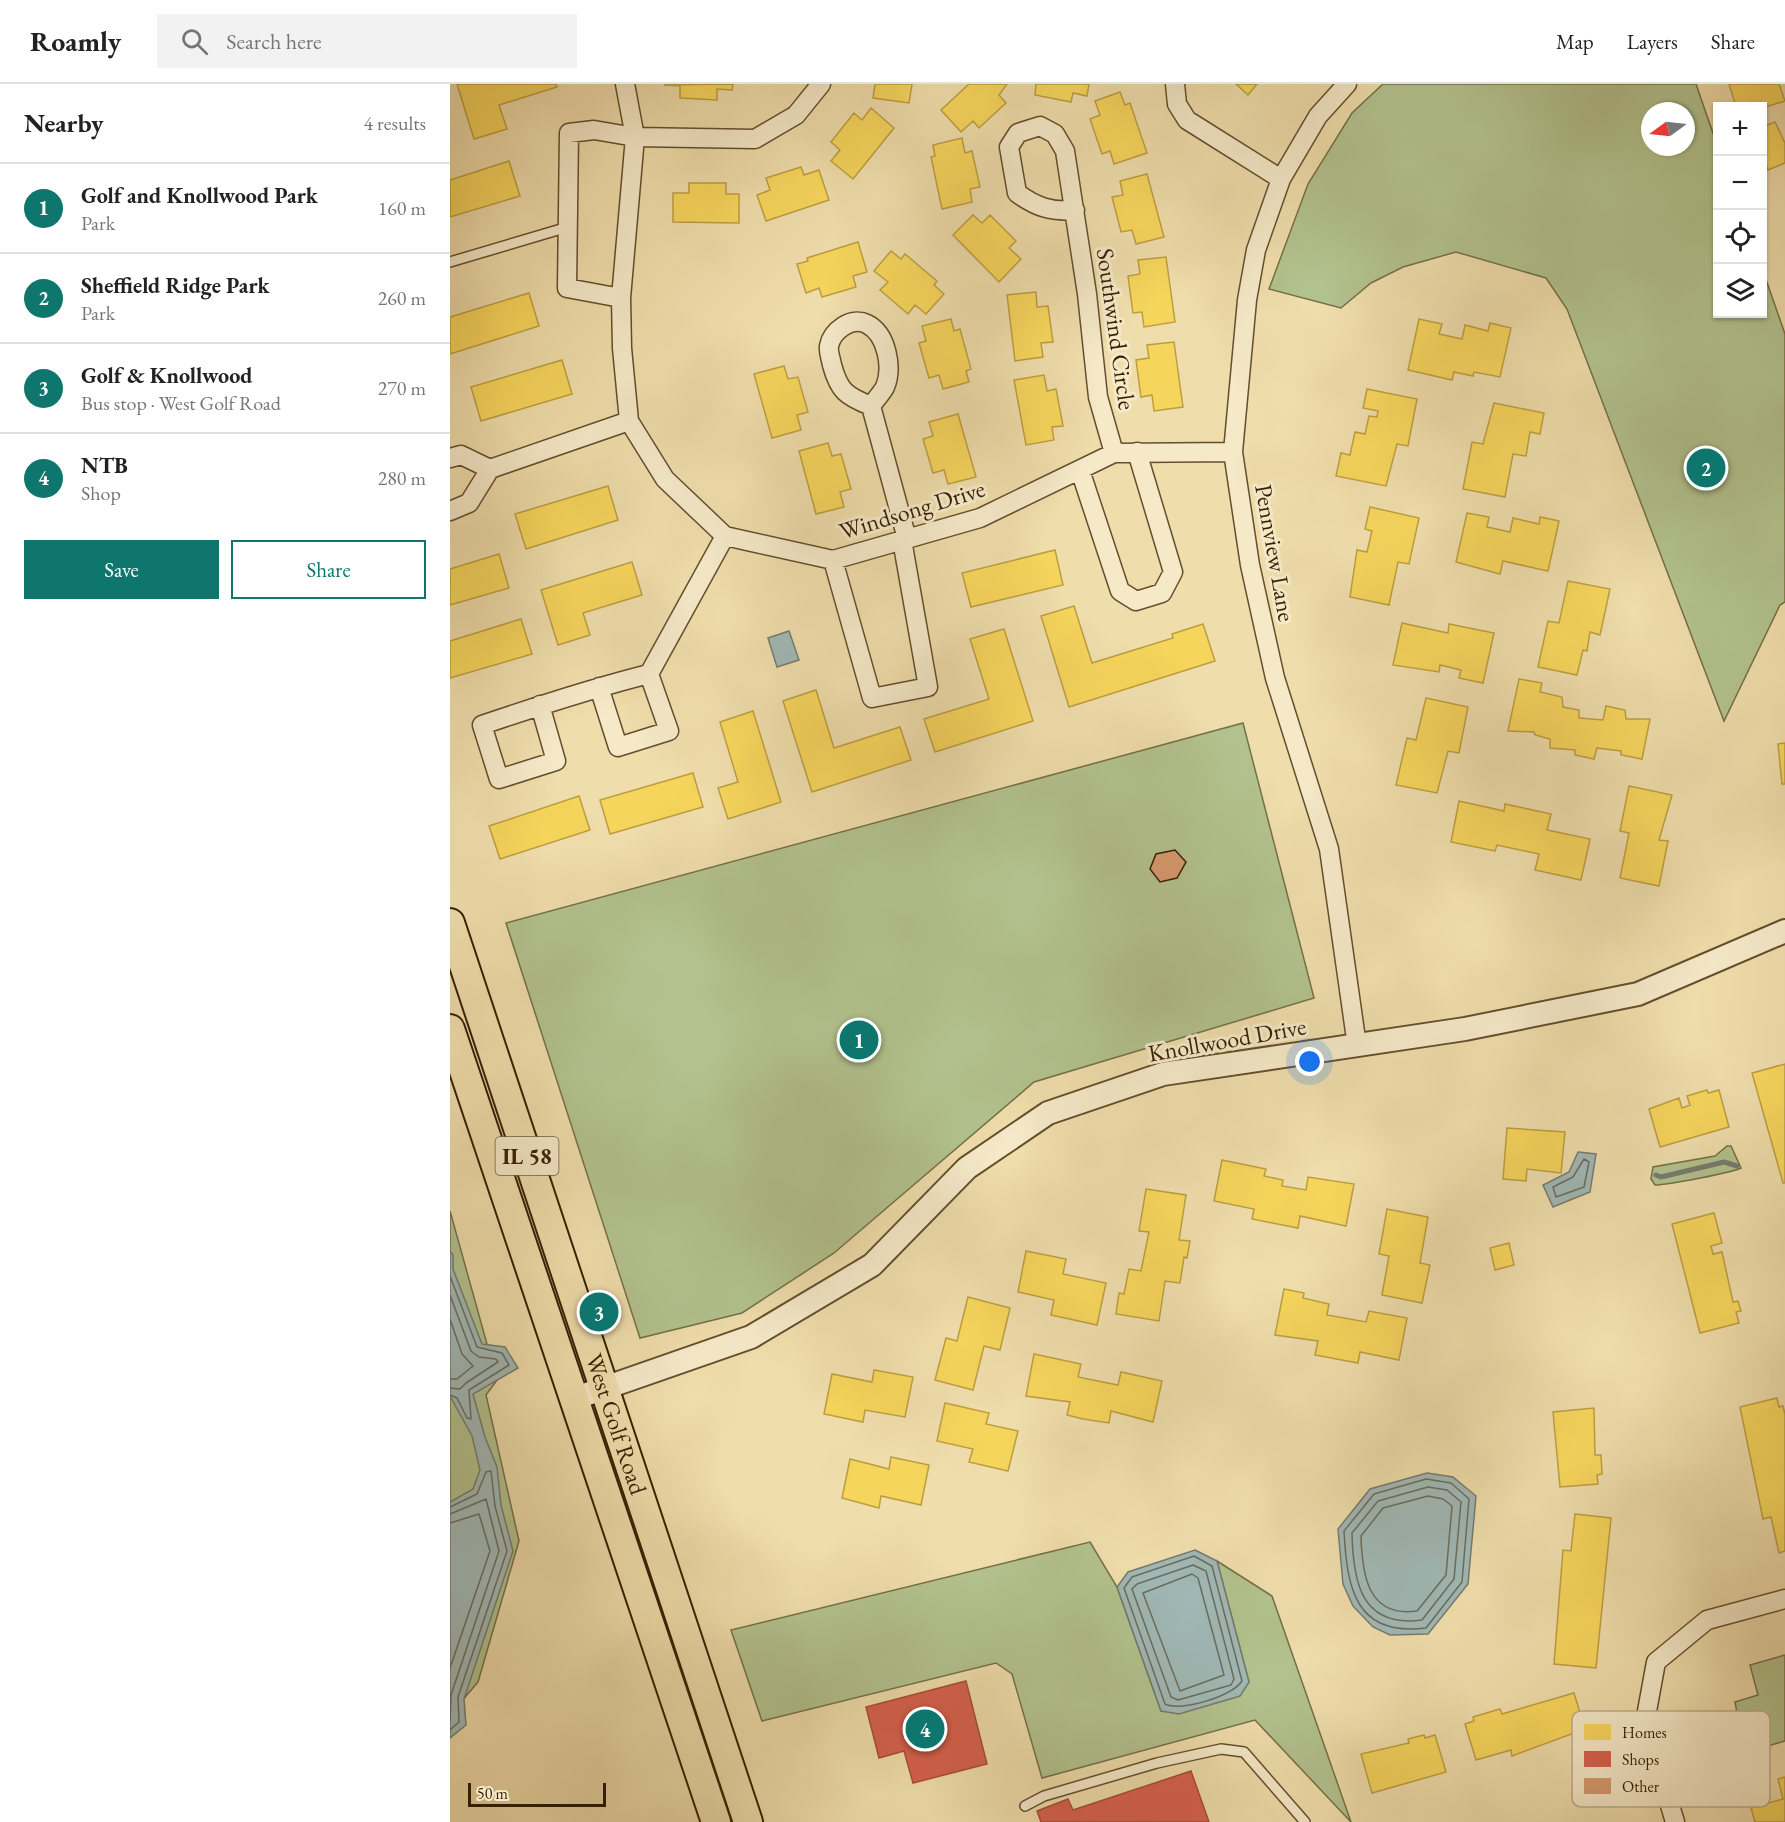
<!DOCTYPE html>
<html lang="en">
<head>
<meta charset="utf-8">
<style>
	body { margin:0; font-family:"EB Garamond",serif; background:#f2f2f2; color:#222 }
	.controls { position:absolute; right:18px; top:18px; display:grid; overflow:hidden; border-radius:0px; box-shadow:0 2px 4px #0004 }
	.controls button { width:54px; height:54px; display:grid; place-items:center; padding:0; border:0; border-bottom:2px solid #e0e0e0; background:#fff; color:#222; font:30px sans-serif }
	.compass { position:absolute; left:1191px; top:18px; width:54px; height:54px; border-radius:50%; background:#fff; box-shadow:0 2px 4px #0004; rotate:255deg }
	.scale { position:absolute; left:18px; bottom:15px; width:138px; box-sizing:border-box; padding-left:6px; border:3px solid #361f03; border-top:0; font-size:16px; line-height:21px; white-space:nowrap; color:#361f03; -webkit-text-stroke:4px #f5e9c8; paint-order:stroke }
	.you { position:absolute; left:860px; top:978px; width:21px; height:21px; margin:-15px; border:4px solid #fff; border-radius:50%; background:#1a73e8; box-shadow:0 0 0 9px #1a73e833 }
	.badge { display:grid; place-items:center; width:39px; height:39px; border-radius:50%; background:#0f766e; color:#fff; font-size:20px; font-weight:700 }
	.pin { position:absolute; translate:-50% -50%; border:3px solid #fff; box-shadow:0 2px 6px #0006 }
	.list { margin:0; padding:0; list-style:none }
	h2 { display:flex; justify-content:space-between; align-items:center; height:78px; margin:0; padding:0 24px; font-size:26px }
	h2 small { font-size:20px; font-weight:400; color:#767676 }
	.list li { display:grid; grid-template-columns:39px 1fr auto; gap:18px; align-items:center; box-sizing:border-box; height:90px; padding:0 24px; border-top:2px solid #e0e0e0 }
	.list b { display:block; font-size:22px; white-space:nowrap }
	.list p { margin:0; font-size:20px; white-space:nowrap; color:#767676 }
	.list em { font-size:20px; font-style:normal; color:#767676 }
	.actions { display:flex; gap:12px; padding:18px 24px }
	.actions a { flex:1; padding:14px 0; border:2px solid #0f766e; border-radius:0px; text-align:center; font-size:21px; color:#0f766e }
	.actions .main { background:#0f766e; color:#fff }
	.icon { flex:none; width:33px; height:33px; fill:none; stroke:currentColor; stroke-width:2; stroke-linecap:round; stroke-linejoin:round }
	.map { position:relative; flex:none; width:1335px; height:1738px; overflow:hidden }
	header { display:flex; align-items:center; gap:36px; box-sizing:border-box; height:84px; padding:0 30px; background:#fff; border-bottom:2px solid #e0e0e0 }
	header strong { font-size:28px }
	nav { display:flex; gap:33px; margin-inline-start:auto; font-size:21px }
	.search { width:420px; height:54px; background:#f2f2f2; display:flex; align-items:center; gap:15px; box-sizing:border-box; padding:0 21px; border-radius:0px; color:#767676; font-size:22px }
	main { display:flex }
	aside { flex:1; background:#fff }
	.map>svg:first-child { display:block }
</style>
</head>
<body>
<header>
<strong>Roamly</strong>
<div class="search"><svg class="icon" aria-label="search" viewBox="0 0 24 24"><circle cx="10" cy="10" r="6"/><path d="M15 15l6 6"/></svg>Search here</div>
<nav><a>Map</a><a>Layers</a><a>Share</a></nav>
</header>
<main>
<aside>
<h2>Nearby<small>4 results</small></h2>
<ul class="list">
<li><span class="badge">1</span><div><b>Golf and Knollwood Park</b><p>Park</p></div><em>160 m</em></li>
<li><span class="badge">2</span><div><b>Sheffield Ridge Park</b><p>Park</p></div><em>260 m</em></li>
<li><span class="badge">3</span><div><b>Golf &amp; Knollwood</b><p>Bus stop · West Golf Road</p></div><em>270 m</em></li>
<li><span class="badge">4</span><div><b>NTB</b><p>Shop</p></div><em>280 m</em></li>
</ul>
<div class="actions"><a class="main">Save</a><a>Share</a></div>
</aside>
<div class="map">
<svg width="1335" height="1738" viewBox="0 0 1335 1738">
	<rect width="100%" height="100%" fill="#efddab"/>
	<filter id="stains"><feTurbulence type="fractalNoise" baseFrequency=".00333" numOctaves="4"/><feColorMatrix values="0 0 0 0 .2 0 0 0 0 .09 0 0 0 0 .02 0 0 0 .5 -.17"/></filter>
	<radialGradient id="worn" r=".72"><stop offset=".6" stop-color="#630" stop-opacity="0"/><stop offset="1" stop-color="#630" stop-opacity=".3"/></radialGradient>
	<path fill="#b2c28e" stroke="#747048" stroke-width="1.5" fill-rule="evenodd" d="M933,0H1246L1267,61L1268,230H1312L1313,187L1335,250V518L1330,521L1274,637L1117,225L1096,194L1006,168L953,183L921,199L891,224L819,205L858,100L902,29ZM1200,27H1236V63H1200Z
		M793,639L864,914L584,998L384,1169L292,1229L190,1254L56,839Z
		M1277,1062H1281L1291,1084C1284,1088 1218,1101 1205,1101L1201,1095L1203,1083L1265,1072Z
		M0,1127L47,1296L36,1311L69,1457L28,1598L0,1631Z
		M640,1458L667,1503L711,1627L799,1598L767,1477L822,1512L901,1738L805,1636L592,1694L562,1590L546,1579L312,1637L281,1546Z
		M1335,1571V1657L1257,1679L1246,1641L1287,1629L1285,1618L1308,1611L1300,1581Z"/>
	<path fill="#a0b8b6" stroke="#767b6e" stroke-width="1.5" d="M339,547L349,576L327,583L318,554Z
		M1128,1068L1146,1070L1140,1108L1103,1123L1093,1101L1119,1088Z
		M0,1167L3,1171V1185L32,1260L55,1263L68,1284L23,1310L35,1353L47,1383L51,1421L63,1467L14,1615L16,1641L0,1654V1418L23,1405L30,1386L22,1352L0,1312Z
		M977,1389L1003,1393L1026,1412L1018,1500L978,1550L940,1551L923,1543L903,1522L893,1500L888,1445L920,1405Z
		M745,1466L767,1477L799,1598L790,1612L729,1630L711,1627L667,1503L678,1488Z"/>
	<path fill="#f6d55c" stroke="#bc9e41" stroke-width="1.5" d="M7,0H106L107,3L49,21L57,45L24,55Z
		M283,0L282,6L267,5V16L230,14V2L214,1Z
		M425,0H462L459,19L423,14Z
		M519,0H557L549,11L556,19L529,44L523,37L511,48L491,26Z
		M586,0H639L637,12L623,9L621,18L585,11Z
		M786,0H807L798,11Z
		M1279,0H1329L1335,17L1312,24L1286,22Z
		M670,8L675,21L680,19L697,69L664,80L660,67L652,70L640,35L650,31L645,17Z
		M421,24L444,44L403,95L381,77L390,66L381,58L404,29L412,36Z
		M1325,38L1335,59V79L1318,86L1312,71V43Z
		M512,54L515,69L522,67L530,103L520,105L522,118L492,125L481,73L485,72L483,61Z
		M59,77L70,112L0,133V96Z
		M351,83L354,91L369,86L379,116L316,137L307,111L320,106L316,94Z
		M697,90L714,153L686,160L682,146L671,148L662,113L673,111L670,97Z
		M239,99H276V110H289V139L223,138V109H239Z
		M523,131L532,139L540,131L566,157L559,164L571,175L549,198L503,151Z
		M408,158L417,188L403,192L406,203L372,213L369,204L356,209L347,180L358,177L357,174Z
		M441,167L451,175L455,170L487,197L484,201L494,210L476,230L465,221L458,230L430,206L438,198L424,187Z
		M716,173L725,238L694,243L692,228L683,229L678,192L690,190L688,176Z
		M586,208L587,223L598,222L603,258L591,259L593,273L565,277L557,211Z
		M79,209L89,242L0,270V233Z
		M501,235L504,247L510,245L521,285L516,287L519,298L493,305L489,291L479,294L469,259L476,257L472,242Z
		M969,235L992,240L989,250L1012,255L1015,241L1038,247L1040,239L1061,244L1050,293L1024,288L1023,292L1004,288L1002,296L958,286Z
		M724,258L733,323L704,327L702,311L691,313L686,276L699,274L697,261Z
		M112,276L122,310L31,337L21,303Z
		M334,282L338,295L348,293L358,328L347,331L351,346L322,354L304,290Z
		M594,291L597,307L606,305L613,342L602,343L604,356L576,361L564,296Z
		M917,305L967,315L958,362L947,360L936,402L886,392L891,369L900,371L905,348L915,350L919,332L927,333L928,327L913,324Z
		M1044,319L1094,329L1090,350L1080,348L1076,372L1063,370L1055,413L1013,405L1022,358L1033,360Z
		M508,330L526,393L498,400L494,386L483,389L473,355L483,352L479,338Z
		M378,359L382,372L391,370L401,405L390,408L394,423L366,430L349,367Z
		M158,402L168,436L76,465L65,430Z
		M920,423L969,434L959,480L948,478L939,521L900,513L907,466L917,468L922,447L915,445Z
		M1017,429L1039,433L1037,443L1060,448L1063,434L1089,440L1090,433L1109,437L1098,487L1053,477L1050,490L1006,478Z
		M605,466L613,501L521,523L512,489Z
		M49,470L59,504L0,521V485Z
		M182,478L192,511L133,529L140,551L108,561L91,506Z
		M1118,497L1160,505L1150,551L1140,548L1137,567L1133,566L1127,591L1088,583L1098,537L1109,539Z
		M624,522L642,579L723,554L722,550L753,540L765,577L619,623L591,532Z
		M71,535L82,570L0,594V557Z
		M952,539L998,549L999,540L1044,549L1033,599L1009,594L1011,586L990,581L989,588L943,581Z
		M554,545L583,637L485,668L474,635L539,615L520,555Z
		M1069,595L1092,599L1090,608L1112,613L1113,623L1129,626V634L1153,636L1156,622L1175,626L1176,635H1200L1192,675L1171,671V667L1147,664L1144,675L1125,671V666L1100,664V655L1085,651L1084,648L1058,647Z
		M366,606L384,664L450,643L461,676L362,708L333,617Z
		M976,614L1018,623L1009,669L998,667L987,709L946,701L957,654L966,656Z
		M303,627L331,718L278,735L268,704L288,698L270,638Z
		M1335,659V700H1332L1328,660Z
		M243,689L253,723L160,750L150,716Z
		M1179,702L1222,711L1209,756L1218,757L1209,802L1170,794L1179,749L1170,747Z
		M129,712L140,746L50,775L39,742Z
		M1009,717L1054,727L1055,720L1101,730L1097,746L1140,755L1131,796L1085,786L1089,770L1047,761L1045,767L1001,758Z
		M1335,980V1099H1333L1302,989Z
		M1257,1006L1258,1009L1269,1006L1279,1043L1210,1063L1199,1025L1229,1014L1232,1024L1240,1021L1237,1012Z
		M1057,1044L1115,1048L1111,1089L1077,1085L1076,1097L1053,1095Z
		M772,1076L816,1085L814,1092L833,1096L832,1102L856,1106L858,1093L904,1100L896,1142L850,1132L848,1144L802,1135L804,1125L764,1117Z
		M696,1105L736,1111L729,1156L740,1157L737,1174L734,1173L730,1199L715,1197L709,1237L666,1230L669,1209L674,1210L679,1185L691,1187L699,1148L689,1147Z
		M937,1125L978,1133L970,1179L980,1181L972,1219L932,1211L939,1172L929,1170Z
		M1264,1129L1272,1159L1261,1162L1263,1170L1272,1168L1283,1218L1288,1217L1291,1227L1286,1228L1289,1239L1250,1249L1222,1140Z
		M1059,1159L1064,1181L1045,1186L1040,1164Z
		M576,1167L616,1175L613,1190L656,1199L647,1241L601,1231L604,1216L568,1208Z
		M834,1205L854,1209L853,1214L879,1220L877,1231L916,1238L919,1227L957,1234L949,1276L910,1268L908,1279L865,1271L868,1257L825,1251Z
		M518,1213L560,1224L550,1266L534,1262L523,1306L485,1296L496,1254L507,1257Z
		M584,1270L631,1280L628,1293L668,1301L671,1288L712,1297L703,1338L661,1327L659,1339L633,1335L617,1331L620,1318L576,1312Z
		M424,1286L463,1293L455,1333L415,1326L413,1338L374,1330L382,1290L422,1298Z
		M1327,1314L1329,1323L1333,1322L1335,1330V1467L1329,1469L1321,1433L1313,1435L1290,1323Z
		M495,1319L539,1329L536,1340L568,1347L558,1387L519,1378L523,1365L487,1357Z
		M1144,1324L1145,1371H1151L1152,1390L1147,1391L1148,1400L1110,1403L1103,1328Z
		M441,1373L479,1381L471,1421L431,1412L429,1424L392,1414L400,1375L439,1385Z
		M1125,1430L1161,1434L1146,1584L1104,1580L1113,1466L1121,1467Z
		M1124,1609L1135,1645L1062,1672L1061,1666L1026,1676L1015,1640L1024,1637L1023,1633L1050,1625L1052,1630Z
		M974,1651L975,1654L985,1651L996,1688L922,1709L911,1670L959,1659L958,1655Z
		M1335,1693V1738H1305L1301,1724L1333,1715L1328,1695Z"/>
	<path fill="#d6604d" stroke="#a64c37" stroke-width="1.5" d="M516,1597L537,1680L463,1699L454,1667L429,1674L416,1623Z
		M741,1687L759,1738H591L587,1727L618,1715L623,1726Z"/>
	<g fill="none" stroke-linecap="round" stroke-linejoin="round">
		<path stroke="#6b6c5c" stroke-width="1.5" d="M1134,1075L1139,1078L1134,1103L1106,1113L1103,1103L1123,1093Z
			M0,1192L27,1263L52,1269L59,1281L19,1306L21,1335L17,1334L7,1314L0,1311
			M0,1211L21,1267L29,1273L46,1275L48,1278L16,1299L10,1305L0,1304
			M0,1235L12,1270L23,1282L7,1295H0
			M976,1395L1001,1399L1019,1415L1012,1498L976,1544C905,1553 897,1504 894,1447L924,1410Z
			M978,1403L997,1406L1011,1418L1004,1495L972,1536C911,1544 903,1498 902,1449L928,1417Z
			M978,1412L993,1415L1002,1422L996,1491L967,1527C918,1534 912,1491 911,1452L933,1424Z
			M0,1423L27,1410L36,1388L41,1387L45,1422L57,1467L8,1613L9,1638L0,1646
			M0,1430L36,1415L49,1467L1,1611L0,1636
			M0,1439L29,1430L40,1467L0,1584
			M744,1472L762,1482L792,1597C783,1612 731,1628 715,1620L674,1504L682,1493Z
			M743,1481L756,1487L784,1595L781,1601L728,1616L721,1613L682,1505L687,1500Z
			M742,1490L748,1494L774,1591L730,1607L693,1509Z"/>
		<path stroke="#767b6e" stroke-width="5" d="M1206,1091L1211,1093L1274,1078L1287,1082"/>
	</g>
	<path fill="#d7996e" stroke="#361f03" stroke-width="1.5" d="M725,766L736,778L727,794L710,798L700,785L706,770Z"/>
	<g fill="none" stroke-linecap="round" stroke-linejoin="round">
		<g stroke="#644e2d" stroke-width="12">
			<path id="service" d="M0,178L118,143
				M575,1722L594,1712L707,1679L771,1665L794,1668L855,1738"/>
		</g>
		<g stroke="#644e2d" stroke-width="21">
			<path id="minor" d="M175,0L185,53L171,214L172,264L179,337L215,395L275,452L383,476L530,434L664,369L783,368
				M725,0L727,20L737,36L831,95
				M897,0L868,32L831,95L806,166L797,216L783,368L800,481L825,594L879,765L907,962
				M625,126C601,128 586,123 567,109L559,63L568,49L590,42L605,50L615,67L637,210L648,313L664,369
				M171,214L117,204L119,49L144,46L185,53L305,55L346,31L371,0
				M421,322C396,312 389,307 382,281C381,275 378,268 379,262C382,247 401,232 417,240C437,250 443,284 435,303C432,309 425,316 421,322L457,455
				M0,374L11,371L40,385
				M630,386L670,507L686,517L712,509L723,488L687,368
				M0,427L19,419L40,385L179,337
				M383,476L422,614L478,603L452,456
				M149,603L168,663L219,647L199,590L275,452
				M90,621L106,677L49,695L32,641C88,622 143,604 199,590
				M1225,1738L1195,1638L1206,1578L1257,1536L1335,1515"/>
		</g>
		<g stroke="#644e2d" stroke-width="26">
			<path id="tertiary" d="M123,1315L301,1253L422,1181L517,1084L598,1029L713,990L1015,945L1188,910L1335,847"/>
		</g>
		<g stroke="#361f03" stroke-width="32">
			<g id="primary">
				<path id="s1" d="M0,839L298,1738"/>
				<path d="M0,945L266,1738"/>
			</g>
		</g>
		<use href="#service" stroke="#f5e9c8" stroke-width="9"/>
		<use href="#minor" stroke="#f5e9c8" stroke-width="18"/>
		<use href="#tertiary" stroke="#f5e9c8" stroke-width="22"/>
		<use href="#primary" stroke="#efddab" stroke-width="28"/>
	</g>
	<g text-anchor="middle" stroke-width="6" stroke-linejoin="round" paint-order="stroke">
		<rect fill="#f5e9c8" stroke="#6f5c3e" stroke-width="1.5" x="45.5" y="1053" width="63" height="38" rx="4.5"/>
		<g font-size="22" font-weight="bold" fill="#361f03">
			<text x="77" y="1080">IL 58</text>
		</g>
		<g font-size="24" fill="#361f03" stroke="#f5e9c8">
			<text transform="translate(666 245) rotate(82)" y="8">Southwind Circle</text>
			<text transform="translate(462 426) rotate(-17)" y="8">Windsong Drive</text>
			<text transform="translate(825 469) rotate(80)" y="8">Pennview Lane</text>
			<text transform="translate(777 956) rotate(-10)" y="8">Knollwood Drive</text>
			<text dy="8" stroke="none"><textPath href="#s1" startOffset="528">West Golf Road</textPath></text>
		</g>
	</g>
	<rect x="1122" y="1627" width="198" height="96" rx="9" fill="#f5e9c8" stroke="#bcac8d" stroke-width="1.5"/>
	<rect x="1134" y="1640" width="27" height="16" fill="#f6d55c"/>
	<rect x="1134" y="1667" width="27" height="16" fill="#d6604d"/>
	<rect x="1134" y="1694" width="27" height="16" fill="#d7996e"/>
	<g font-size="16" fill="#361f03">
		<text x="1172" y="1654">Homes</text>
		<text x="1172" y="1681">Shops</text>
		<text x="1172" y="1708">Other</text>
	</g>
	<rect width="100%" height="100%" filter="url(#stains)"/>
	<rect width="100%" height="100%" fill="url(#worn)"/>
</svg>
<div class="controls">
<button>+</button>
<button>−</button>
<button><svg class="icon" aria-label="locate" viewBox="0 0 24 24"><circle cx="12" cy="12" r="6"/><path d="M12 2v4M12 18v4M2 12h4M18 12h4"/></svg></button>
<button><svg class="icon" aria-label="layers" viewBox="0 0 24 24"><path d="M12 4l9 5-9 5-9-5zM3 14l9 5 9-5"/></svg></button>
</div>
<svg class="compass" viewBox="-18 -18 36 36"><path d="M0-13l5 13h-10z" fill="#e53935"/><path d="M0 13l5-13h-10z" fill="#767676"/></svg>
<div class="scale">50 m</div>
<div class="you"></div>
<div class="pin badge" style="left:409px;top:956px">1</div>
<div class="pin badge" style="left:1256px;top:384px">2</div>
<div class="pin badge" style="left:149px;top:1228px">3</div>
<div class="pin badge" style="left:475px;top:1645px">4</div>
</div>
</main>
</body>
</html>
